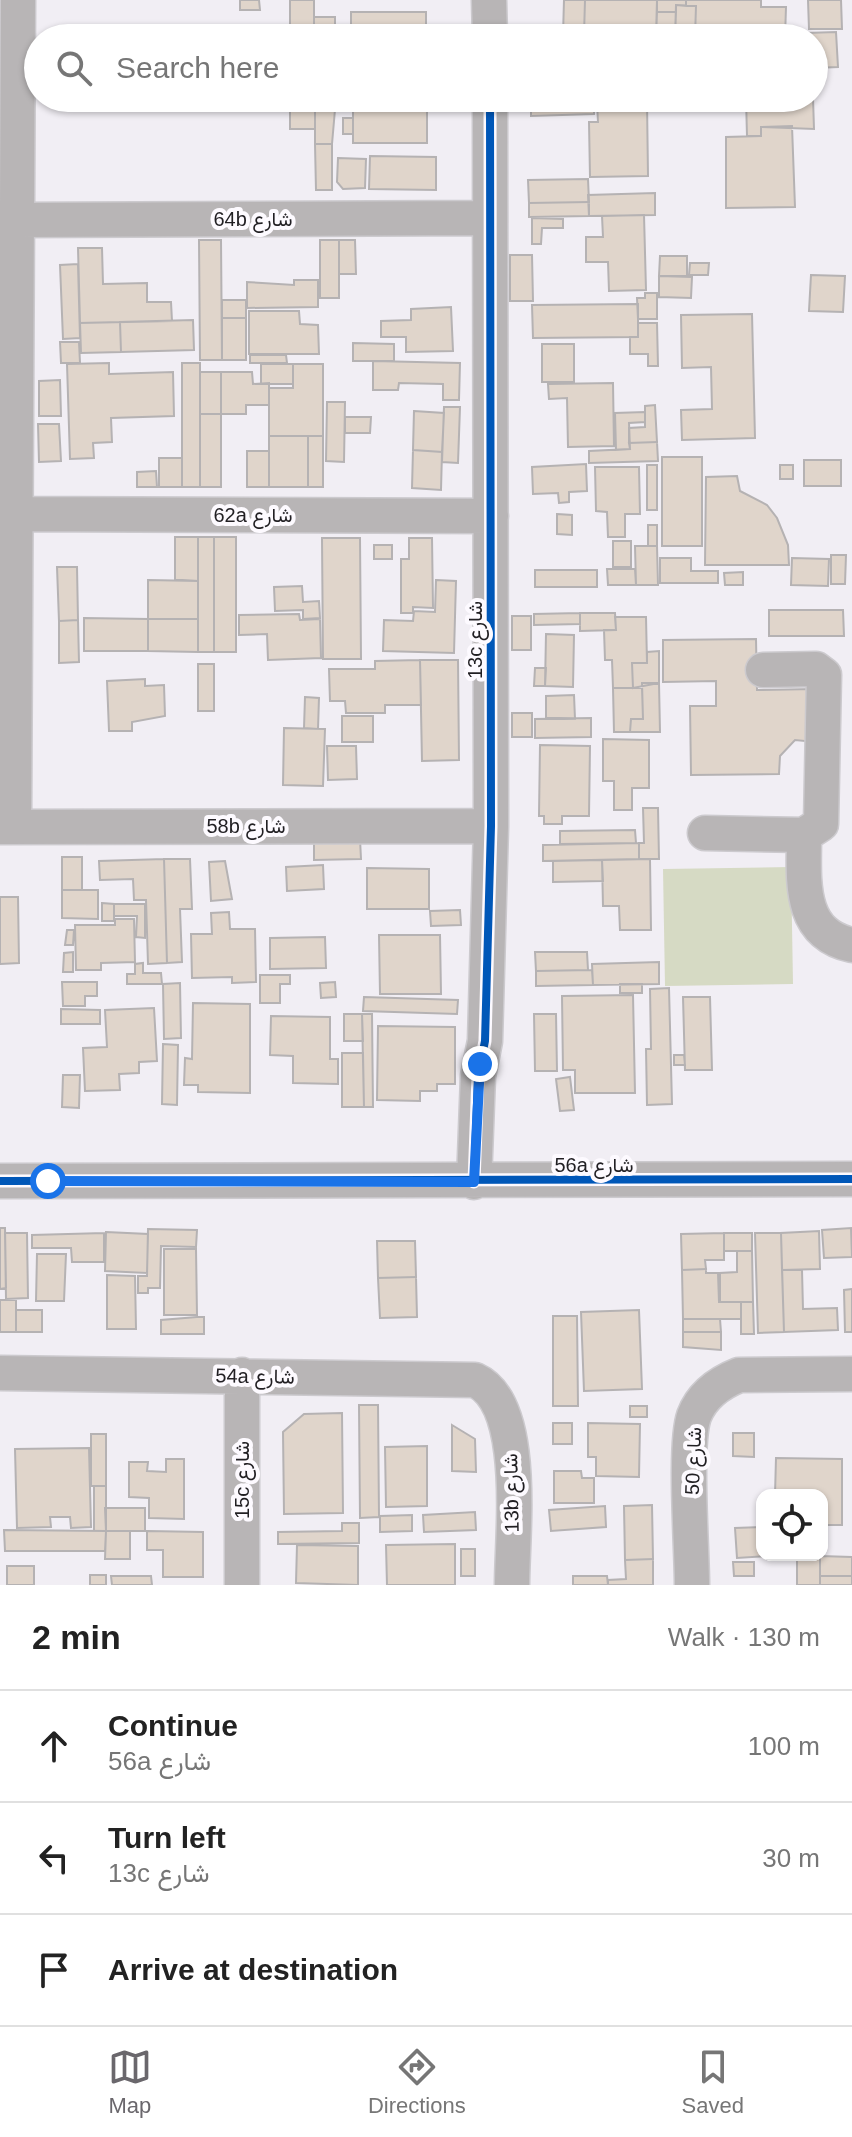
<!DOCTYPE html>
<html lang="en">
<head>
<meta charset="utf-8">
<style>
	body { margin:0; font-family:Helvetica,Vazirmatn,sans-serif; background:#f6f6f6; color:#222 }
	.controls { position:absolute; right:24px; bottom:24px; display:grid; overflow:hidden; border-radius:16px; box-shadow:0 2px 6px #0004 }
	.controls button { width:72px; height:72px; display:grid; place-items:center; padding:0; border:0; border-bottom:2px solid #e0e0e0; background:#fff; color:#222; font:40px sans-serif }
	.stop { position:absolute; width:24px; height:24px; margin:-18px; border:6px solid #1a73e8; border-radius:50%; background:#fff }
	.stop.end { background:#1a73e8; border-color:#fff; box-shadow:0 2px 8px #0008 }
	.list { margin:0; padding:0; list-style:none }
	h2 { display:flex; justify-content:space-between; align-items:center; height:104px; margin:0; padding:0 32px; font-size:34px }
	h2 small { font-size:26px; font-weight:400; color:#767676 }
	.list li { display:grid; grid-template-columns:52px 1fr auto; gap:24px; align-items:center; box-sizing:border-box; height:112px; padding:0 32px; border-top:2px solid #e0e0e0 }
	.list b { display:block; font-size:30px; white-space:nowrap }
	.list p { margin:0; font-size:26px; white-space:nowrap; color:#767676 }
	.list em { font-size:26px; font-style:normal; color:#767676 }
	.icon { flex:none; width:44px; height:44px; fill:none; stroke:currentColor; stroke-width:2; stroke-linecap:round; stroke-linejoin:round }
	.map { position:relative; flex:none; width:852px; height:1585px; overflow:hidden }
	.search { position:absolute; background:#fff; box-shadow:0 2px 6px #0004; left:24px; right:24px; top:24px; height:88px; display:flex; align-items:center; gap:20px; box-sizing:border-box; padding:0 28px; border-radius:44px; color:#767676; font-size:30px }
	.sheet { height:440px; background:#fff }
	nav { display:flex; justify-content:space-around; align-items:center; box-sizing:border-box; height:112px; border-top:2px solid #e0e0e0; background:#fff; font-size:22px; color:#767676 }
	nav a { display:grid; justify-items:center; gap:4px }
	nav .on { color:#6a676c }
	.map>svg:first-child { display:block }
</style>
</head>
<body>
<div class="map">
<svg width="852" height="1585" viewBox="0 0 852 1585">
	<rect width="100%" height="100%" fill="#f1eef4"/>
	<path fill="#d6dac4" d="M791,867L793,984L665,986L663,869Z"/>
	<path fill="#e0d5cb" stroke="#b5b2b3" stroke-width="2" d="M240,0H259L260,10H240Z
		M290,0H314V38H290Z
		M564,0H585L584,35L642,38H529V34L563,35Z
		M585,0H657L656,37L584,35Z
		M657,0H686V6L676,5V12H657Z
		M686,0H761V7H786L785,38H695L696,6H686Z
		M808,0H841L842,29H809Z
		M676,5L696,6L695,38H675Z
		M351,12H426V38H351Z
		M657,12H676L675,38H656Z
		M314,17H335V38H314Z
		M223,25L278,26L287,38H216Z
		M836,32L838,67L814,68V38H806V33Z
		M190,98H216V99H206V107L191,108Z
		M290,98H315V129H290Z
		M315,98H336L332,144H315Z
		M353,98H427V143H353Z
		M531,98H594V114L531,116Z
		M657,98H743V110L657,109Z
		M746,98H813L814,129L761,127V136H747Z
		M647,102L648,176L590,177L589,122H598L597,103Z
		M343,118H353V134H343Z
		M792,126L795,207L726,208V137L761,136V127Z
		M315,144H332V190H316Z
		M370,156L436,157V190L369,189Z
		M338,158L366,159L365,188L343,189L337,182Z
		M588,179L589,202L529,203L528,180Z
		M655,193V215L589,216L588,195Z
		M589,202V216L529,217V203Z
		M644,215L646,290L609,291L608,262H586V237H603L602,216Z
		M532,218L563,219V228H542L541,244H532Z
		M199,240H221L222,360H200Z
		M320,240H339V298H320Z
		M339,240H355L356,274H339Z
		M78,248H102L103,284L147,283V302H171L172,321L80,323Z
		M510,255H532L533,301H510Z
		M660,256H687V276H659Z
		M690,263H709L708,275H689Z
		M78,264L80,338L63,339L60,265Z
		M811,275L845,276L843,312L809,311Z
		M659,276L692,277L691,298L659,297Z
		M294,280H318V307L247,308V282L294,285Z
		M645,293H657V319H638L637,298H645Z
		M222,300H246V318H222Z
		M638,304V337L533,338L532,305Z
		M451,307L453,351L406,352V337H381V321L411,320V309Z
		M249,311H299L300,324L318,325L319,354H249Z
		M752,314L755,438L682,440L681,410L712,409L711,367L682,368L681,315Z
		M222,318H246V360H222Z
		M193,320L194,350L121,352L120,322Z
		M120,322L121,352L81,353L80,323Z
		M638,323H657L658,366H648V354H630V337H638Z
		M60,342H79L80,363H61Z
		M353,343L394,344V361H353Z
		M542,344H574V382H542Z
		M250,355H286L287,363H250Z
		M373,361L460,363L459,400H443V384L399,383L398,390H373Z
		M109,363V374L173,372L174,416L111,418L112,442L93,443L94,458L70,459L67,364Z
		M182,363H200V487H182Z
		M261,364H293V384H261Z
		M293,364H323V436H269V388H293Z
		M200,372H221V414H200Z
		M221,372H252L253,384L269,383V405H246V414H221Z
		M60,380L61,416H39V381Z
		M613,383L614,446L568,447L567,398L549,399L548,384Z
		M327,402H345L344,462L326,461Z
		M655,405L657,442L629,443V428L645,427V406Z
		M444,407H460L458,463L442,462Z
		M414,411L444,413L442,452L413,450Z
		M645,412V422L629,423L630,449L616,450L615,413Z
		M200,414H221V487H200Z
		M345,417H371L370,433H345Z
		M38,424H59L61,461L39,462Z
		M269,436H308V487H269Z
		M308,436H323V487H308Z
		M657,442L658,461L589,463V451L630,449L629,443Z
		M413,450L442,452L441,490L412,488Z
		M247,451H269V487H247Z
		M662,457H702V546H662Z
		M159,458H182V487H159Z
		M804,460H841V486H804Z
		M586,464L587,491L569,492V502L559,503L558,493L533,494L532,467Z
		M647,465H657V510H647Z
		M780,465H793V479H780Z
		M595,467H639L640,514H625V537H608L607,512L596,511Z
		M156,471L157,487H137V472Z
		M737,476L740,491L767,505L777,518L788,545L789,565H705L706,477Z
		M557,514L572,515V535L557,534Z
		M648,525H657V546H648Z
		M175,537H198V581L175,580Z
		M198,537H214V652H198Z
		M214,537H236V652H214Z
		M322,538H360L361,659H323Z
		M409,538H432L433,608L413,607V613H401V559H409Z
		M613,541H631V567H613Z
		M374,545H392V559H374Z
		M635,546H657L658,585H636Z
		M831,555H846L845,584H831Z
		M660,558H691V571H718V583H660Z
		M792,558L829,559L828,586L791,585Z
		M57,567H77L78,620L59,621Z
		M607,569H635L636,585H608Z
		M535,570H597V587H535Z
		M743,572V585H725L724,573Z
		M148,580L198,581V619H148Z
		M436,580L456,581L454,653L383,651L384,620L413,621L414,611L435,612Z
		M302,586L303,602L319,601L320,618L303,619V610L275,611L274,587Z
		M769,610H843L844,636H769Z
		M580,613H615L616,630L580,631Z
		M580,613V624L534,625V614Z
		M299,614L300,620L320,619L321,658L268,660L267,634L239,635V615Z
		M512,616H531V650H512Z
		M615,617H646L647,663H632L633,688H613L612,660H605L604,630H616Z
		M84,618L148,619V651H84Z
		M148,619H198V652L148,651Z
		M78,620L79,662L59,663V621Z
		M546,634L574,635L573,687L545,686Z
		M756,639L757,690L814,689L815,742L795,740L780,756L779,774L691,775L690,706H716V681L663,682V640Z
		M659,651V683L633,688L632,663H647V652Z
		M420,660L421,705H385V713H346L345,701H330L329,669H375V661Z
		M420,660H458L459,760L422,761Z
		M198,664H214V711H198Z
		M535,668H546L545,686H534Z
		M145,679V686L164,685L165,716L132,722V731H109L107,681Z
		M642,683H659L660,732H630L631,719H643Z
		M613,688H642L643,719H631L630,732H614Z
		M574,695L575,719L546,718V696Z
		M305,697L319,698L318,729L304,728Z
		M512,713H532V737H512Z
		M342,716H373V742H342Z
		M591,718V737L535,738V719Z
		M284,728L325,729L323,786L283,785Z
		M603,739L649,740V788H632V810H614V781H603Z
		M540,745L590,746L589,816H562V824H544V816H539Z
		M327,746H356L357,779L328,780Z
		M643,808H658L659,859H639V843H644Z
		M635,830L636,843L560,844V831Z
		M314,839H360L361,859L314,860Z
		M639,843V859L543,861V845Z
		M62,857H82V890H62Z
		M164,859L167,963L148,964L146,900H134L133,879L100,880L99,861Z
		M164,859H190L192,909H180L182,962L167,963Z
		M650,859L651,930H620L619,906H603L602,860Z
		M602,860L603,881L553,882V861Z
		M225,861L232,899L211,901L209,862Z
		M323,865L324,889L287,891L286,867Z
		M367,868L429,869V909H367Z
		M62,890H98V919L62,918Z
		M0,897H18L19,963L0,964Z
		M102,903L114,904V921H102Z
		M114,904H145V938L136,937L137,916H114Z
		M460,910L461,925L431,926L430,911Z
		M229,912L230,929H255L256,982L232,983V977L192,978L191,934H212L211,913Z
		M115,919H134L135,962L101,963V970H76L75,925H115Z
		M67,930H74L73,945H65Z
		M379,935H440L441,994H380Z
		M325,937L326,968L270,969V938Z
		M73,952V972H63L64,953Z
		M535,952H587L588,970L536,971Z
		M659,962V984L593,985L592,964Z
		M143,963V973H161L162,984H127V974H135V964Z
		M592,970L593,985L536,986V971Z
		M260,975H290V984H280V1003H260Z
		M62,982H97V996H85V1006H63Z
		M335,982L336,997L321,998L320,983Z
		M180,983L181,1038L164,1039L163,984Z
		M620,984H642V993H620Z
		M669,988L672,1104L647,1105L646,1049H651L650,989Z
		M633,995L635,1093H575V1070H563L562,996Z
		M364,997L458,1000L457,1014L363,1011Z
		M683,997H710L712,1070H685Z
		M193,1003L250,1004V1093L198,1092V1085H184L185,1058L192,1059Z
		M154,1008L157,1061L139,1062V1073L119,1074L120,1090L85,1091L83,1048L107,1047L105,1010Z
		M61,1009L100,1010V1024H61Z
		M344,1014H362L363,1041H344Z
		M362,1014H372L373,1107H364Z
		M534,1014H556L557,1071H535Z
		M271,1016L330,1017V1059H338V1084L293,1083V1056L270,1055Z
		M378,1026L455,1027V1084H437V1091H420V1101L377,1100Z
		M163,1044L178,1045L177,1105L162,1104Z
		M342,1053H363L364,1107H342Z
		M674,1055H684L685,1065H674Z
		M63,1075H80L79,1108L62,1107Z
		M570,1077L574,1110L560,1111L556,1079Z
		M0,1228H5L6,1288L0,1289Z
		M851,1228L852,1257L824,1258L822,1230Z
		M148,1229L197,1230L196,1247L161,1246L160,1288H148V1293H138V1276H147Z
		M819,1231L820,1269L782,1270L781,1233Z
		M106,1232L148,1234L147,1273L105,1271Z
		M5,1233H27L28,1298L6,1299Z
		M104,1233V1262H72L71,1248H32V1235Z
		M724,1233V1260H705L706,1269L682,1270L681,1234Z
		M724,1233H752V1251H724Z
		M755,1233H781L784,1332L758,1333Z
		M377,1241H415L416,1277L378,1278Z
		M164,1249H196L197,1315H164Z
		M737,1251H752L753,1302H720V1273L737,1272Z
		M37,1254H66L64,1301H36Z
		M706,1269V1273H718L719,1302H741V1319H683L682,1270Z
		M782,1270H802L803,1309L837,1308L838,1330L784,1332Z
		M107,1275L135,1276L136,1329H107Z
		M416,1277L417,1317L380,1318L378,1278Z
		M852,1289V1332H845L844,1290Z
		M0,1300H16V1332H0Z
		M741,1302H753L754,1334H741Z
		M16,1310H42V1332H16Z
		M639,1310L642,1389L584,1391L581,1312Z
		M553,1316H577L578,1406H553Z
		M197,1317H204V1334H161V1320Z
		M683,1319H720L721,1332H683Z
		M683,1332H721V1350L683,1347Z
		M359,1405H378L379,1517L360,1518Z
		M630,1406H647V1417H630Z
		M342,1413L343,1513L284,1514L283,1432L304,1414Z
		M553,1423H572V1444H553Z
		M588,1423L640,1424L639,1477L596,1476V1457H588Z
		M452,1425L475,1439L476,1472L452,1471Z
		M733,1433H754V1457L733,1456Z
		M91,1434H106V1486H91Z
		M427,1446V1506L386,1507L385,1447Z
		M89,1448L91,1527L71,1528L70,1517H50L51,1527L17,1528L15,1449Z
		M776,1458L842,1459V1525H823V1544L822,1495H775Z
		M166,1459H184V1519L149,1518V1498L129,1497V1462H148L147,1471L166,1472Z
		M554,1471H581L582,1478H594V1503H554Z
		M94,1486H106V1531H94Z
		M652,1505L653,1559L625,1560L624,1506Z
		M605,1506L606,1527L551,1531L549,1510Z
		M105,1508H145V1531H106Z
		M475,1512L476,1530L424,1532L423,1515Z
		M412,1515V1531L380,1532V1516Z
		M342,1523H359V1543L278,1544V1532L342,1531Z
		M762,1527V1555L769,1556L737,1558L735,1528Z
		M4,1530L106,1531L105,1551H5Z
		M106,1531H130V1559H105Z
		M147,1531L203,1532V1577H163V1550H147Z
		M455,1544V1585H387L386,1545Z
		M297,1545L358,1546V1585L296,1583Z
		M461,1549H475V1576H461Z
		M797,1556H820V1585H797Z
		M820,1556L852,1557V1576H820Z
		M653,1559V1585H608V1580L626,1579L625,1560Z
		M733,1562H754V1576H734Z
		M7,1566H34V1585H7Z
		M90,1575H106V1585H90Z
		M111,1576H151L152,1585H112Z
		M573,1576H607L608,1585H573Z
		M820,1576H852V1585H820Z"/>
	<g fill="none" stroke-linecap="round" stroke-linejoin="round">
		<g stroke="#cccace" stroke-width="37">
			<path id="minor" d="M489,0L490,38
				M17,220L490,218
				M16,514L491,516
				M0,827L491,826
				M14,827L18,0
				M705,833L804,835L821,824L824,675L816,669L763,670
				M804,835C804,879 797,933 852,945
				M0,1181L852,1179
				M474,1182L478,1076L485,1041L491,826L490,98
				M0,1373L475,1380C528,1404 512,1534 512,1585
				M242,1375V1585
				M692,1585C692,1548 684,1445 694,1416C702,1395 719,1383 739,1375L852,1374"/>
		</g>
		<use href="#minor" stroke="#b8b5b6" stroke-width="34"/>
		<g stroke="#fdfaff" stroke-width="13">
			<path id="cycleway" d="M0,1181L852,1179
				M474,1182L478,1076L485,1041L491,826L490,98"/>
		</g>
		<use href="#cycleway" stroke="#0057b8" stroke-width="8"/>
	</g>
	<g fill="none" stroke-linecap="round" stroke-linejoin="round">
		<path stroke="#1a73e8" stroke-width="10" d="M48,1181L474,1182L480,1064"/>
	</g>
	<g text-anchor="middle" stroke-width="8" stroke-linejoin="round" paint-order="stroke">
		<g font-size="20" fill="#211f23" stroke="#fdfaff">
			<text x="253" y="226">64b شارع</text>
			<text x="253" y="522">62a شارع</text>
			<text transform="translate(475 640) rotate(-90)" y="7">13c شارع</text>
			<text x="246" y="833">58b شارع</text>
			<text x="594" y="1172">56a شارع</text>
			<text transform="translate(255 1376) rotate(1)" y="7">54a شارع</text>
			<text transform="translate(693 1461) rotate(-88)" y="7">شارع 50</text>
			<text transform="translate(242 1480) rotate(-90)" y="7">15c شارع</text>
			<text transform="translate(511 1493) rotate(-91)" y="7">13b شارع</text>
		</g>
	</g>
</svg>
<div class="controls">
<button><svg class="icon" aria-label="locate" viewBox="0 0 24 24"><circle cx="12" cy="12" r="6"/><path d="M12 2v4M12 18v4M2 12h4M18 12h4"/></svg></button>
</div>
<div class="stop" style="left:48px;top:1181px"></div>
<div class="stop end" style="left:480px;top:1064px"></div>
<div class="search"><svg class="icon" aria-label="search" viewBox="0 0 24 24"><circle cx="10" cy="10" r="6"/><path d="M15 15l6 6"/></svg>Search here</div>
</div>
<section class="sheet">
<h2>2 min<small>Walk · 130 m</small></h2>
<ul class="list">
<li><svg class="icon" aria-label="ahead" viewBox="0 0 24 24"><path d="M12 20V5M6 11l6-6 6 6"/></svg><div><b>Continue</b><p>56a شارع</p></div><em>100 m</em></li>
<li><svg class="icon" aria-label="left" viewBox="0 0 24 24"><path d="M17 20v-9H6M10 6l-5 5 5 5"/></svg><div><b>Turn left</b><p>13c شارع</p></div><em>30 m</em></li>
<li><svg class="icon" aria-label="arrive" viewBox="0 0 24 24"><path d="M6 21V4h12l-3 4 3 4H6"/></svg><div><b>Arrive at destination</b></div></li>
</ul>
</section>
<nav>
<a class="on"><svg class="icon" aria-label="map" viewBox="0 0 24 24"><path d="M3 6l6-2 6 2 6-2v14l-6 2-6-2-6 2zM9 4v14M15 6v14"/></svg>Map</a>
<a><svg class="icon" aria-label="directions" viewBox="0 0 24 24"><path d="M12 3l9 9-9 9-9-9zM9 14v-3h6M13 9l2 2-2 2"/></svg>Directions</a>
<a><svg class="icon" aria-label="saved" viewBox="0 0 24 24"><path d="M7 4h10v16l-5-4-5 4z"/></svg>Saved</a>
</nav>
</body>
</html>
